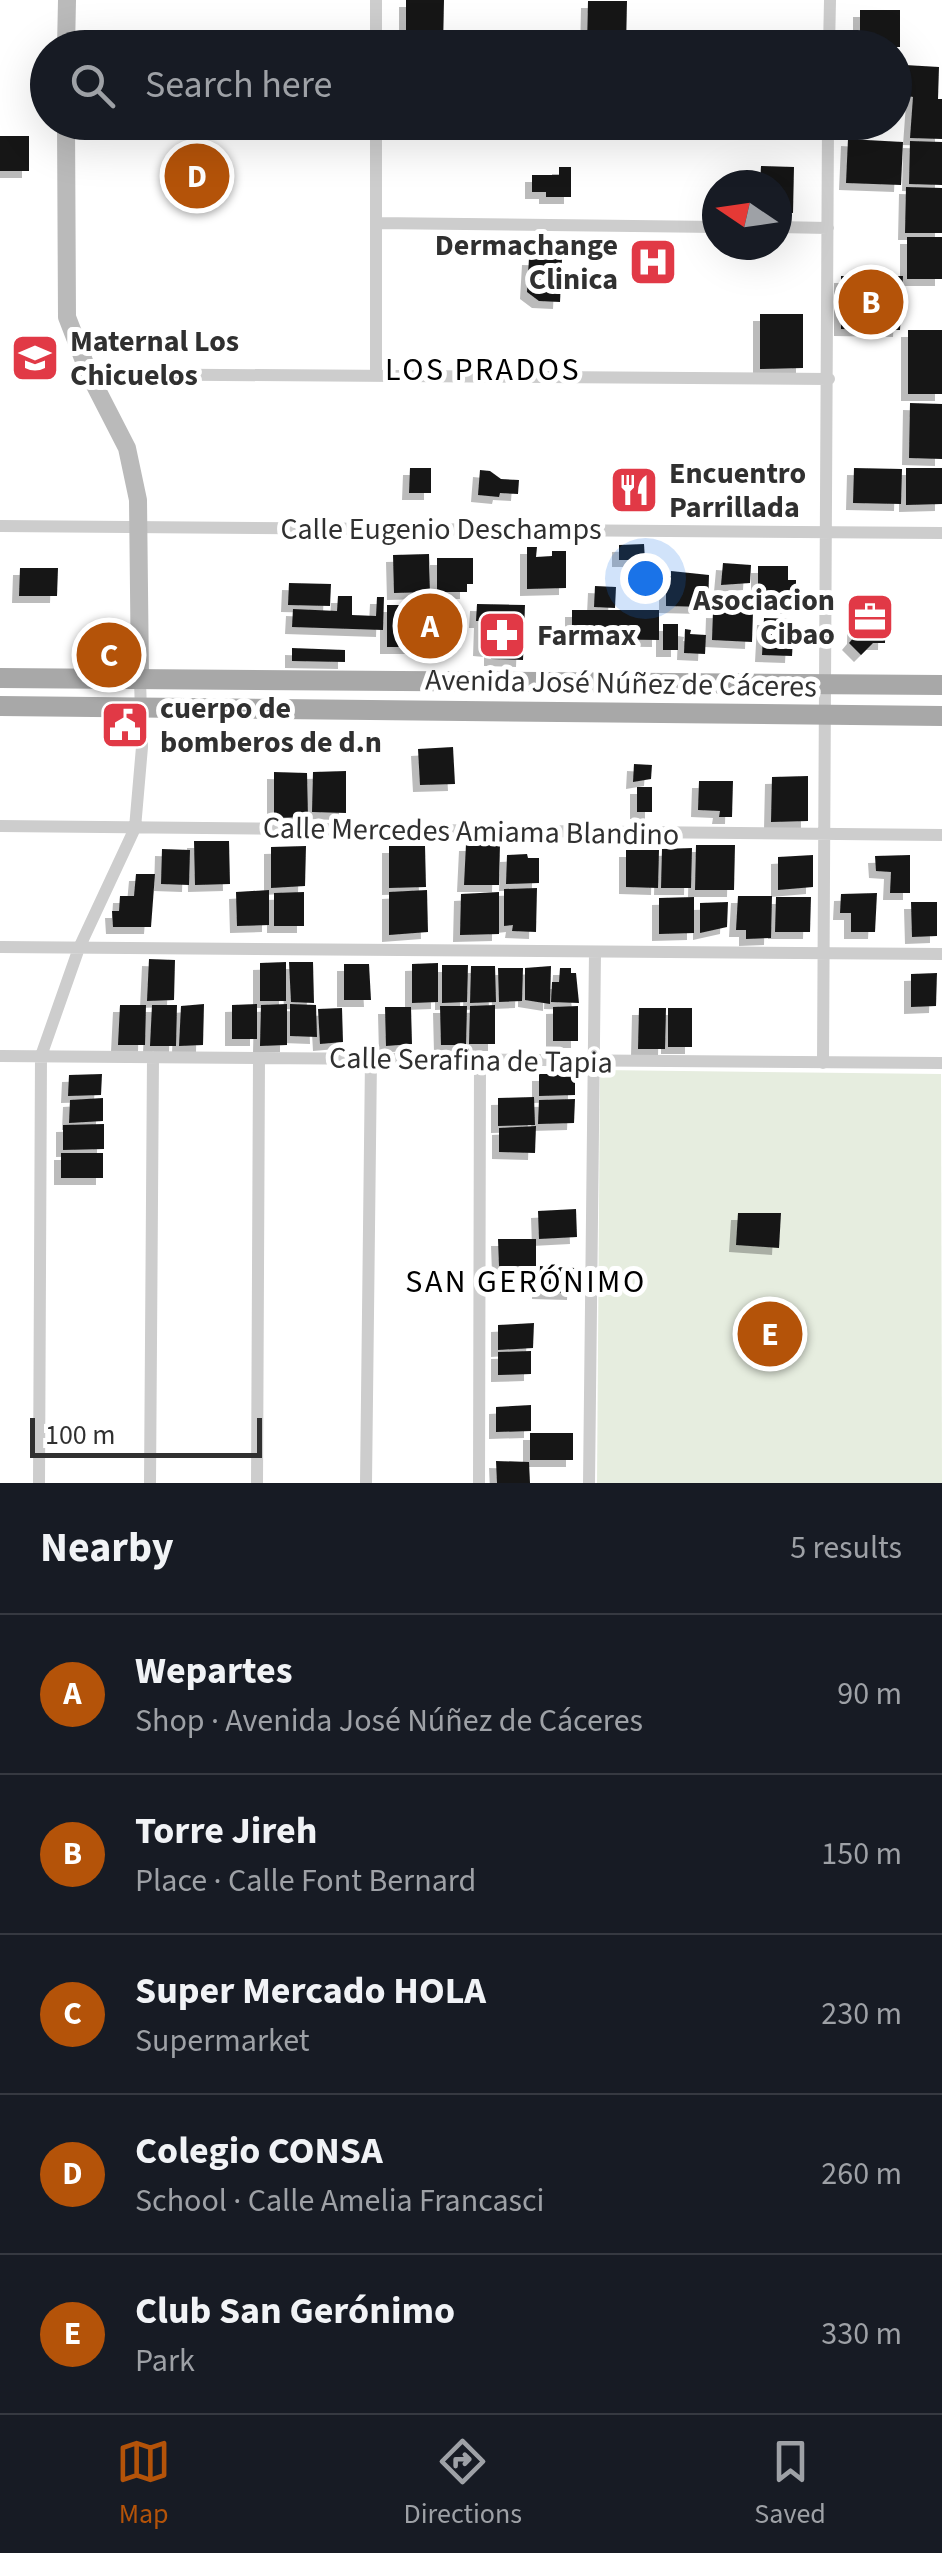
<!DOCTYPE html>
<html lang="en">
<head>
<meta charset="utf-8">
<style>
	body { margin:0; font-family:"Source Sans 3",sans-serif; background:#242831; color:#f1f3f6 }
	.compass { position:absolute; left:702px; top:170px; width:90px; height:90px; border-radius:50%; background:#171b24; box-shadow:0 10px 40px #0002; rotate:283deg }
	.scale { position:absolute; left:30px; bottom:25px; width:232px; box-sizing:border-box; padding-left:10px; border:5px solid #303030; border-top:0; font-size:28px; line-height:35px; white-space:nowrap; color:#303030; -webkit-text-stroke:8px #fff; paint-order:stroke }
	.you { position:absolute; left:645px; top:578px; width:35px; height:35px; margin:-25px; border:8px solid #fff; border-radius:50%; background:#1a73e8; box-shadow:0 0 0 15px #1a73e833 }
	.badge { display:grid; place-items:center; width:65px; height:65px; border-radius:50%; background:#b45309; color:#fff; font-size:32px; font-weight:700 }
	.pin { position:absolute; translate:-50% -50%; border:5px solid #fff; box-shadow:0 2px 10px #0006 }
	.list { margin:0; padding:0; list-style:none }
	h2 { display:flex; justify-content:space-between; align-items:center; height:130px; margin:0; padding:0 40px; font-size:42px }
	h2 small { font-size:32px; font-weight:400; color:#9ea1a6 }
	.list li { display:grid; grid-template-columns:65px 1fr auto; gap:30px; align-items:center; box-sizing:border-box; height:160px; padding:0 40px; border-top:2px solid #363941 }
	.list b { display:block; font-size:38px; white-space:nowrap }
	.list p { margin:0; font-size:32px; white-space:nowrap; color:#9ea1a6 }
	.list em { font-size:32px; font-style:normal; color:#9ea1a6 }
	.icon { flex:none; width:55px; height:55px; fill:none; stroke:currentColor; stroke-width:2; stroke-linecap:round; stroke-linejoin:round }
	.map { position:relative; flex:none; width:942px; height:1483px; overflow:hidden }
	.search { position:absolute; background:#171b24; box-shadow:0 10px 40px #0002; left:30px; right:30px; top:30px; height:110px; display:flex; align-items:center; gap:25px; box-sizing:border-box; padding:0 35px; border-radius:55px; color:#9ea1a6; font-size:38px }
	.sheet { height:930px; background:#171b24 }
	nav { display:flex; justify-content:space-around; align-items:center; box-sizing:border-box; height:140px; border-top:2px solid #363941; background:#171b24; font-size:28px; color:#9ea1a6 }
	nav a { display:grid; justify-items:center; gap:5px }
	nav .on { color:#b45309 }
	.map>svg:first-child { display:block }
</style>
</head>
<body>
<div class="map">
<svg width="942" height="1483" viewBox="0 0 942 1483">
	<defs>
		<filter id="shadow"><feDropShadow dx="-7" dy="7" stdDeviation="0" flood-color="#0004"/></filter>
	</defs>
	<rect width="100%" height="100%" fill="#fff"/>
	<path fill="#e6eddf" d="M600,1070L941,1074L942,1483H597Z"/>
	<path fill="#171717" filter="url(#shadow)" d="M406,0H444L443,48H406Z
		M588,1H627L626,48H587Z
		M860,10H900V47H860Z
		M905,65L939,67L938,99H942V139L910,138L913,97L908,96V86L904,87Z
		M0,136H29V171H0Z
		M848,139L903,142L901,185L846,183Z
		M910,141L942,142V185L909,184Z
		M761,166L794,167L793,213L777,212V185H760Z
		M559,167H571V197H546V192H532V175H559Z
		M906,187L942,188V233H905Z
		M907,237H942V279H907Z
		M529,258L562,259L560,302L539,301L527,292Z
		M841,276H903L900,330L841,329Z
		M760,314H803V368L760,369Z
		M908,330H942V394H908Z
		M910,403L942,404V459L909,458Z
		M410,468H431V493H409Z
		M854,468L902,469L901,504L853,503Z
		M906,468H942V504L906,505Z
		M480,470L490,471L501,479L519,480L518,494L500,493L499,497L478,495Z
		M644,544L645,560H619V545Z
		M527,547H537L536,557L552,556V551H566V588L527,589Z
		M429,554L430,592L394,593L393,555Z
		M437,558H473V584H467V592H437Z
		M723,563L751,565L750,583L721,585Z
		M758,566H788V580H796V607H758Z
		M20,568H58L57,596H19Z
		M671,571L709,575L708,607L666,606V576H671Z
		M289,583L331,584L330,606L288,605Z
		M595,586L616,587L615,608L594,607Z
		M338,596H352V615L376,616L377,597H384L383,630L292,627L293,609L337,611Z
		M855,597H886L885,643H873L861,655L849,643L854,637Z
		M477,604L525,605L523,660L491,659V650L480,649L481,621H476Z
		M387,605H432V647H387Z
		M572,610H659V640L572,639Z
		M713,611L753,612L752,642L712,640Z
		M764,618L794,619L792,656L762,655Z
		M663,624H678V650H663Z
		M685,629L691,630L690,634L706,635L705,654L684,653Z
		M292,648L345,650V662L292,661Z
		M453,747L455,784L420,785L418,749Z
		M634,764L652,765L651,779L633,782Z
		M346,771V813L312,812L313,772Z
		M274,772L307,773L308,817L274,818Z
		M808,776V821L771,822L772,777Z
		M699,781H733L732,817H719L720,811L698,810Z
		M637,787H652V812H637Z
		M194,841H229L230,884L195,885Z
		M466,844H500L499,885H464Z
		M696,845H735L734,890H695Z
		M306,846L305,886L271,888V847Z
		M389,846H425L426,887L389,888Z
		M692,848L691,888H661L662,849Z
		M162,849L190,850L189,885L161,884Z
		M626,850H659L658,888L626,887Z
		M527,854L528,858H539V883L506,884L507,855Z
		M813,855V887L778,890V857Z
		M910,855V893H890L891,872L876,871L875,856Z
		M136,874H155L151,927H113L112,911H119L120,896H134Z
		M537,888L536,932L512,931L513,925L504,926V889Z
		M269,890V925L237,926L236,892Z
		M427,890L428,932L389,935V892Z
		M304,892V926H274V893Z
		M499,892V934L460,935L461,894Z
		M877,893L875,932H851V913H840L841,894Z
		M738,896H772L771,938L746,939V930H736Z
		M694,897V933L659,934V898Z
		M776,897H811L810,932H775Z
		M728,902L727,927L700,933V903Z
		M911,902H937V936L912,937Z
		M149,959L175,960L174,1000L147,1001Z
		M286,962V1001H260V963Z
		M289,962H313L314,1003L291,1002Z
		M438,963V1002L412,1003V964Z
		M344,964H369L371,1000H344Z
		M442,965H468L467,1002L442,1003Z
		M471,966H495L496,1002L470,1003Z
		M551,966L550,1004L525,1000V968Z
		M498,968H523L522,1001L499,1002Z
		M560,968H571V973H576L579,1003L551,1002L552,982H559Z
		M937,973L936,1006L911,1007V974Z
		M204,1004L203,1045L179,1046L181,1006Z
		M257,1004V1039H232V1005Z
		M287,1004V1045L260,1046L261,1005Z
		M290,1004L316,1005L317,1037L290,1036Z
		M120,1005H146L145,1045H118Z
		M152,1005H177L176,1046H150Z
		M495,1005V1044H469L470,1006Z
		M440,1006H467L466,1045H441Z
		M578,1006V1041H553V1007Z
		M385,1007H411L412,1044L386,1046Z
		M342,1008L343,1042L320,1044L318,1009Z
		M639,1008H666L665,1049H638Z
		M668,1008H692V1047H668Z
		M102,1074L101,1095L68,1096L69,1075Z
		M539,1074H575V1095L539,1096Z
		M534,1097L535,1125L498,1126V1098Z
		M103,1098V1121L69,1123L70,1100Z
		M575,1099L574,1123L538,1124L539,1100Z
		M104,1124V1149L63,1150V1125Z
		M536,1126L535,1153L499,1152V1128Z
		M61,1153H103V1178H61Z
		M576,1209L577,1237L539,1239L538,1211Z
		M738,1213H781L779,1248L736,1245Z
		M498,1239H536V1266H499Z
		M540,1266L575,1268L574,1293L539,1292Z
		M534,1323L533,1348L498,1350V1325Z
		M531,1351V1374L498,1375V1352Z
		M531,1405V1431L496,1432V1407Z
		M530,1433H573V1460H530Z
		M496,1461L529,1462L530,1483H497Z"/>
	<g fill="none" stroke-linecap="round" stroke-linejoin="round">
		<path stroke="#cdcdcd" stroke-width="12" d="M376,0V48
			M829,48L830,0
			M376,223L717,227
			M777,227L828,228
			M89,374L829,379
			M376,376V122
			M0,526L942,533
			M0,826L942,835
			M0,947L942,954
			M0,1056L942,1063
			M823,1063L828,122
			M39,1483L41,1056L79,948L135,828L142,747L140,679
			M150,1483L153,1057
			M257,1483L259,1058
			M366,1483L371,1059
			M479,1483L480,1060
			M589,1483L595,952"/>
		<path stroke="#bababa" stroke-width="18" d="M66,48L67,0
			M66,122L67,317L89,374L127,448L138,500L140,679"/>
		<path stroke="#a8a8a8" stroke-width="20" d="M0,678L942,685
			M0,706L942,716"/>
	</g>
	<defs>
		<g id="hospital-square" transform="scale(2.5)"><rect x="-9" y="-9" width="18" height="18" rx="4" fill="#e13946" stroke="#fff"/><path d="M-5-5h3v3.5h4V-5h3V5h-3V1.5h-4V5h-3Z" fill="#fff"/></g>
		<g id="school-square" transform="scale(2.5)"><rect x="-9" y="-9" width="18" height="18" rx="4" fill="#e13946" stroke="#fff"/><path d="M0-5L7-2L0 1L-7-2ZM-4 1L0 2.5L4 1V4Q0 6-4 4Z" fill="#fff"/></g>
		<g id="restaurant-square" transform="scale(2.5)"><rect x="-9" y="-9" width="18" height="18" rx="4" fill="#e13946" stroke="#fff"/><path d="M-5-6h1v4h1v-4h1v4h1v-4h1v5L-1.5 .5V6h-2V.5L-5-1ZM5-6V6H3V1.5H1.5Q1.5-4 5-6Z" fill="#fff"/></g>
		<g id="office-square" transform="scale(2.5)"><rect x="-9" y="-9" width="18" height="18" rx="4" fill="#e13946" stroke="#fff"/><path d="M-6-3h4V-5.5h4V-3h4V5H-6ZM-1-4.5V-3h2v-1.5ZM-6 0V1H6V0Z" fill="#fff"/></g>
		<g id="pharmacy-square" transform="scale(2.5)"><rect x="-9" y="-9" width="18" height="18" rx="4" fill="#e13946" stroke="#fff"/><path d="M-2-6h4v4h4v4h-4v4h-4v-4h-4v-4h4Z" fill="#fff"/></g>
		<g id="civic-square" transform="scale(2.5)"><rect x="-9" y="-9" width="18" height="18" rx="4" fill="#e13946" stroke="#fff"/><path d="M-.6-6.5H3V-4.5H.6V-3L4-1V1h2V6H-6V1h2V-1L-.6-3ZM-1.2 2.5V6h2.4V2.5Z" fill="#fff"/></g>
	</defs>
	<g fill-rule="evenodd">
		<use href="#hospital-square" x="653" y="262"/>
		<use href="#school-square" x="35" y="358"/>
		<use href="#restaurant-square" x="634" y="490"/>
		<use href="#office-square" x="870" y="617"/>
		<use href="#pharmacy-square" x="502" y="635"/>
		<use href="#civic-square" x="125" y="725"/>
	</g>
	<g text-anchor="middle" stroke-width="10" stroke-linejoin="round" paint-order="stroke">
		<g font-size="30" font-weight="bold" fill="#303030" stroke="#fff" text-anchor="start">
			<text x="618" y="255" text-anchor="end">Dermachange<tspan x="618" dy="34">Clinica</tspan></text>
			<text x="70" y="351">Maternal Los<tspan x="70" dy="34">Chicuelos</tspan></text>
			<text x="669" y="483">Encuentro<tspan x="669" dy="34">Parrillada</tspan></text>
			<text x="835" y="610" text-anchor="end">Asociacion<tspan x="835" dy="34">Cibao</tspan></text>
			<text x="537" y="645">Farmax</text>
			<text x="160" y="718">cuerpo de<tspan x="160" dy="34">bomberos de d.n</tspan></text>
		</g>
		<g font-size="30" fill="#303030" stroke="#fff">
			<text x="441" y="539">Calle Eugenio Deschamps</text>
			<text transform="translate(621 683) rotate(1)" y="10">Avenida José Núñez de Cáceres</text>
			<text transform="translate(471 831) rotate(1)" y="10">Calle Mercedes Amiama Blandino</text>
			<text transform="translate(471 1060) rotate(1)" y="10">Calle Serafina de Tapia</text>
		</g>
		<g font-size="32" letter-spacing="2.5" fill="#000" stroke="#fff">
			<text x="483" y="380">LOS PRADOS</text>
			<text x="526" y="1292">SAN GERÓNIMO</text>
		</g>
	</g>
</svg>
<svg class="compass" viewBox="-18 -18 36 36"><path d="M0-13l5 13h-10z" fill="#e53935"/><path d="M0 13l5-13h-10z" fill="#9ea1a6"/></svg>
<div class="scale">100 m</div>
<div class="you"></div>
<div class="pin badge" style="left:430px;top:626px">A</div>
<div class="pin badge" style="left:871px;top:302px">B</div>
<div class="pin badge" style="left:109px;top:655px">C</div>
<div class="pin badge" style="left:197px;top:176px">D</div>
<div class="pin badge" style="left:770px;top:1334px">E</div>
<div class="search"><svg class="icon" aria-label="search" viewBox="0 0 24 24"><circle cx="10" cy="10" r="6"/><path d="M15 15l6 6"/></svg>Search here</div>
</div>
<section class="sheet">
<h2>Nearby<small>5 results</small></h2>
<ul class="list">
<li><span class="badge">A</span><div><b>Wepartes</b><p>Shop · Avenida José Núñez de Cáceres</p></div><em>90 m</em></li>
<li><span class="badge">B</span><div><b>Torre Jireh</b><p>Place · Calle Font Bernard</p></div><em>150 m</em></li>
<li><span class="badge">C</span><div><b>Super Mercado HOLA</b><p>Supermarket</p></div><em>230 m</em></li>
<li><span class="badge">D</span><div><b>Colegio CONSA</b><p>School · Calle Amelia Francasci</p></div><em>260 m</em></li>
<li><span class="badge">E</span><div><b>Club San Gerónimo</b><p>Park</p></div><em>330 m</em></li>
</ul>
</section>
<nav>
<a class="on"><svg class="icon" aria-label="map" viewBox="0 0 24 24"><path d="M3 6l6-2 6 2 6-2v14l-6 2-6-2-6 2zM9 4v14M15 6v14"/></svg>Map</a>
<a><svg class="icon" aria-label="directions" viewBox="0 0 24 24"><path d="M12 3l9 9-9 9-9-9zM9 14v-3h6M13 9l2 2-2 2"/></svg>Directions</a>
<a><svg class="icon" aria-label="saved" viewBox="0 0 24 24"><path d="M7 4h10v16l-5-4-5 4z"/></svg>Saved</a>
</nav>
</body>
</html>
